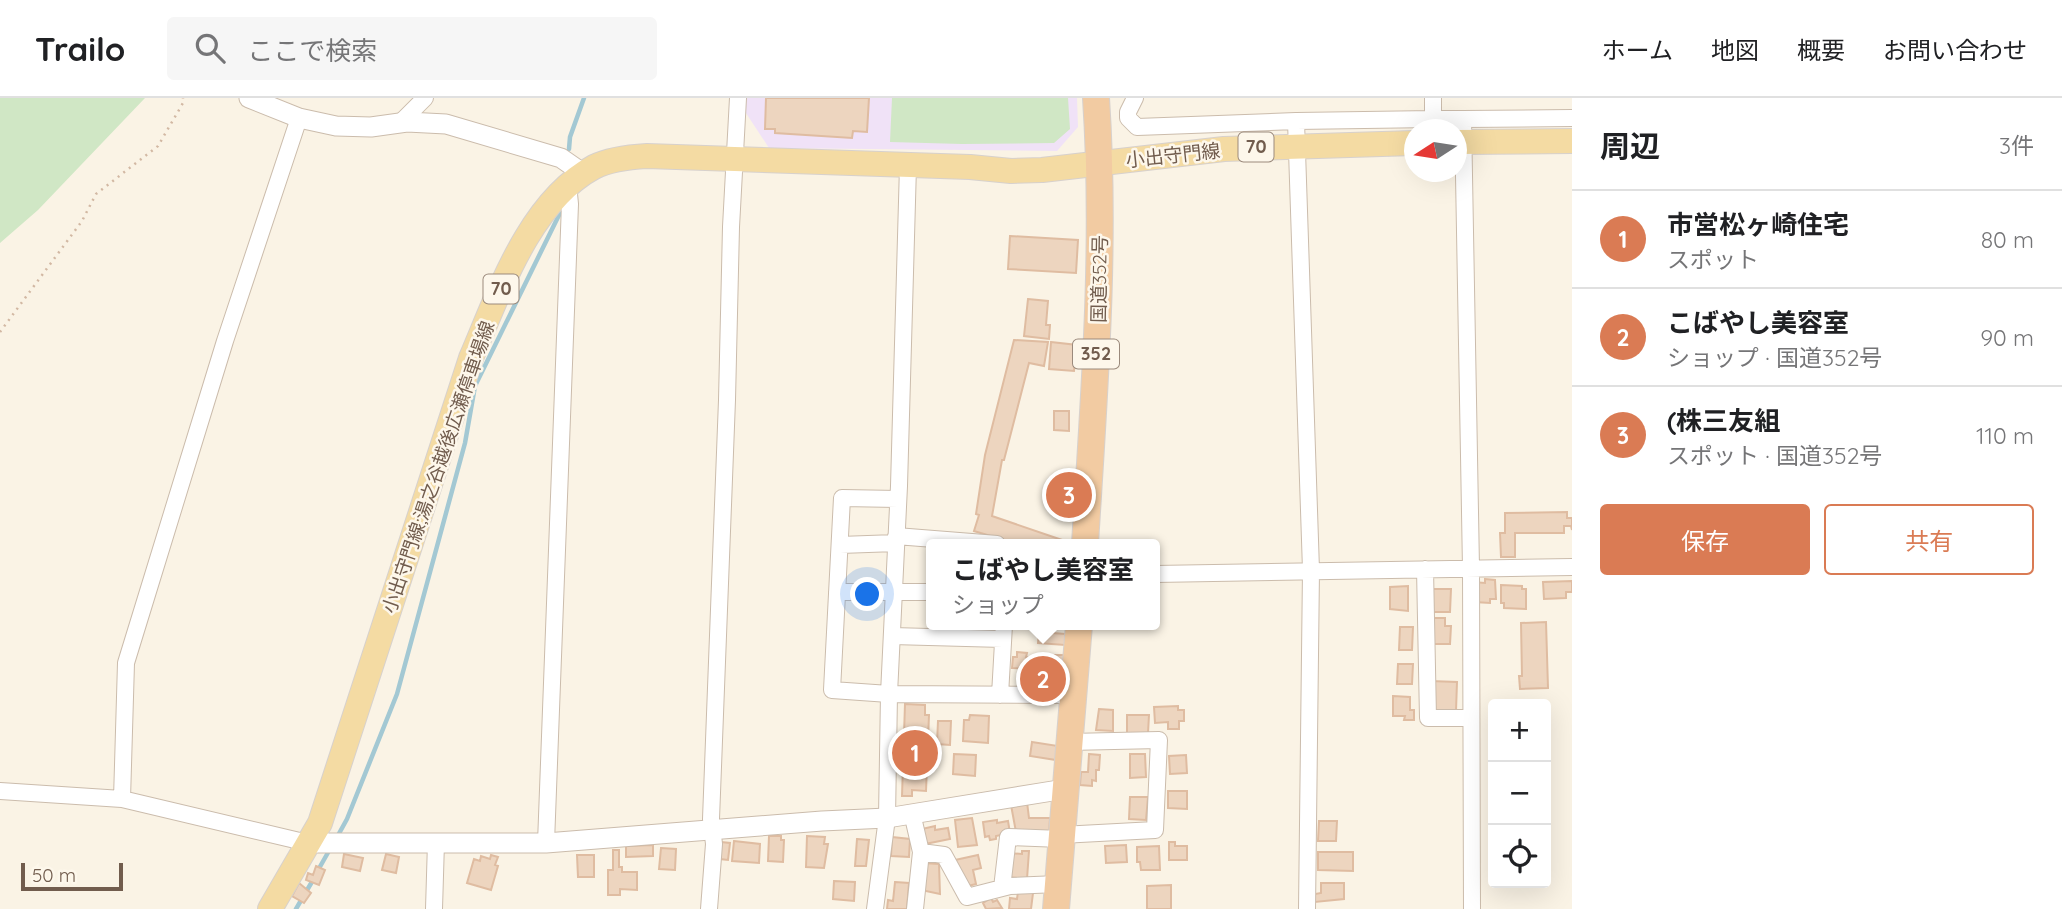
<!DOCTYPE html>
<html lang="ja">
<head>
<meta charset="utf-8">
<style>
	body { margin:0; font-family:Quicksand,"Noto Sans JP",sans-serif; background:#f6f6f6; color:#202124 }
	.controls { position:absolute; right:21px; bottom:21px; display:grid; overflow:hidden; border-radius:7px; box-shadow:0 7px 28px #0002 }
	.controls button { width:63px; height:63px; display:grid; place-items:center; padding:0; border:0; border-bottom:2px solid #e0e0e0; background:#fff; color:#202124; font:35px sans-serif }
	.compass { position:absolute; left:1404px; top:21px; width:63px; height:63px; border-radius:50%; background:#fff; box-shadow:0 7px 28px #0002; rotate:258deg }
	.scale { position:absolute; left:21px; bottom:18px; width:102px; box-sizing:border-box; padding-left:7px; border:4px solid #715c4d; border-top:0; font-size:19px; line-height:24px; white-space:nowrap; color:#715c4d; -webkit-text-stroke:5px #fdf7eb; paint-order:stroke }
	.you { position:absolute; left:868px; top:497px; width:24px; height:24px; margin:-18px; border:5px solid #fff; border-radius:50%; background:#1a73e8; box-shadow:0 0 0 10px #1a73e833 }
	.badge { display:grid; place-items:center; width:46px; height:46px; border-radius:50%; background:#da7b54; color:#fff; font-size:23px; font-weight:700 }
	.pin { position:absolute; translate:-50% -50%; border:4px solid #fff; box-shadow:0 2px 7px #0006 }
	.popup { position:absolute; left:926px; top:441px; width:234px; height:91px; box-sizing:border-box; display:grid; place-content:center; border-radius:7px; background:#fff; filter:drop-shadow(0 2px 5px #0005); font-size:23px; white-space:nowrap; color:#757577 }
	.popup b { font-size:26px; color:#202124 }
	.popup::after { content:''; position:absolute; left:50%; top:100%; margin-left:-14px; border:14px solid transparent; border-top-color:#fff }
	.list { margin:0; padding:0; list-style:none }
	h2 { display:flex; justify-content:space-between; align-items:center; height:91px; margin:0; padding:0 28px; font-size:30px }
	h2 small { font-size:23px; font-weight:400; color:#757577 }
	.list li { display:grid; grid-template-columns:46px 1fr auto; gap:21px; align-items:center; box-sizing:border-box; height:98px; padding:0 28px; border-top:2px solid #e0e0e0 }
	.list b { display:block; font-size:26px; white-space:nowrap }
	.list p { margin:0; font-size:23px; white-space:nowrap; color:#757577 }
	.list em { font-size:23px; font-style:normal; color:#757577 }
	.actions { display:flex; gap:14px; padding:21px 28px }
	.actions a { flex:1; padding:16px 0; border:2px solid #da7b54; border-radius:7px; text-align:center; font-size:24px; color:#da7b54 }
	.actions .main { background:#da7b54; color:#fff }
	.icon { flex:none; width:38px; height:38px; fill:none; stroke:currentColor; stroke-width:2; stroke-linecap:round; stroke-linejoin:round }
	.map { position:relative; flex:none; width:1572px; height:811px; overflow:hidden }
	header { display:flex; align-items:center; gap:42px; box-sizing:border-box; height:98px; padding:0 35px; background:#fff; border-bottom:2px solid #e0e0e0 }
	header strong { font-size:33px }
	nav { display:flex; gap:38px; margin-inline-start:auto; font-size:24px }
	.search { width:490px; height:63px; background:#f6f6f6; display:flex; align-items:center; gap:18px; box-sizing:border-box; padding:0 24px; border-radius:7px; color:#757577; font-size:26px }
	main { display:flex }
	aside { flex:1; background:#fff }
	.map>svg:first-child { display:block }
</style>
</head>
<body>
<header>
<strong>Trailo</strong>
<div class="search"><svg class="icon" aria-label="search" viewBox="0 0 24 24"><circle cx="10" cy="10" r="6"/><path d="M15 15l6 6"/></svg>ここで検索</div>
<nav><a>ホーム</a><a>地図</a><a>概要</a><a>お問い合わせ</a></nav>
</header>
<main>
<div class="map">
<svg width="1572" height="811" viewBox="0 0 1572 811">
	<rect width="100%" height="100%" fill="#faf3e5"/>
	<path fill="#f0e2f7" d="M743,0H1077L1078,29L1057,53L769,50L742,9Z"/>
	<path fill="#d0e7c5" d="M0,0H145L38,112L0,145Z
		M892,0H1068L1070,31L1054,45L962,46L890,44Z"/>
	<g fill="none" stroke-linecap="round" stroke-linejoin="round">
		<path stroke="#a3c8d3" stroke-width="4.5" d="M569,51L570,39L584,0
			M336,741L347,721L397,596L465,345L475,288L560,115
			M317,774L330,751
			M296,811L313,782"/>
	</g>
	<path fill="#edd5bf" stroke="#dfbca1" stroke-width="2" d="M766,0H869L867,34L853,33L852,40L775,35V31H765Z
		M1010,138L1078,142L1076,175L1008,171Z
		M1028,201L1048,203L1046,227H1050L1049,241L1024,238Z
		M1014,242L1048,244L1044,268L1029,265L1004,362H1002L992,418L1062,442L1061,446H1017L974,433L979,417L976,416L985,357Z
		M1051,244L1077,247L1074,273L1049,271Z
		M1054,313H1069V333L1054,332Z
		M1064,379L1076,380L1073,415L1062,414Z
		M1567,414V420H1572V432L1571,428H1564V435H1515V459H1501L1500,435H1505V415Z
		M1485,481L1495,482L1496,501H1490V505L1474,504L1473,484L1485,485Z
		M1572,483V494H1566V500L1544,501L1543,484Z
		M1501,487L1522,488V491H1526V511L1504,510V505H1501Z
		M1408,488V513L1390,511V489Z
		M1433,491H1451L1450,514H1432Z
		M1433,520H1445V528H1451L1450,546H1433Z
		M1546,524L1548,590L1520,591L1519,578H1522L1521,525Z
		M1400,529H1413L1412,552H1399Z
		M1039,534L1065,536V547L1038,545Z
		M1017,554L1027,555L1026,559L1052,560V557H1064L1063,573H1052V564H1042L1041,571L1012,570L1013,559H1017Z
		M1398,566H1413L1412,586H1397Z
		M1023,572L1064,575L1063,589L1022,587Z
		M1430,583L1457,584L1456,613L1434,612Z
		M1393,598L1410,599V612H1414V622H1404L1405,618H1393Z
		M905,606L925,607V617H929L926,693L912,692V698H902Z
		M1178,608V612H1184V623H1179V631H1168V624L1155,625L1154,609Z
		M1099,611L1113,612V633L1096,632Z
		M970,617L989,618L988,645L963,643L964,622H969Z
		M1127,617H1149L1148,635H1127Z
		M938,623H951L950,647L937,646Z
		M1032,644L1058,648L1056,662L1030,658Z
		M954,656L976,657L975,678L953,676Z
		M1089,656L1100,657L1099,672H1096V683L1092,682V688L1080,687L1081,674H1088Z
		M1130,656H1145L1146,679L1130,680Z
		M1186,657L1187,675L1170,676L1169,658Z
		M1168,693H1187V711L1168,710Z
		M1130,699H1148L1146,722L1129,721Z
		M1027,704L1029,720H1050L1049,737L1016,734L1011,707Z
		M972,720L977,747L958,749L955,722Z
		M997,722V725L1008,723L1010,735L996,738V741L990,742L989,738L985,739L983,724Z
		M1319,723H1337L1336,743H1318Z
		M935,728V732L948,730L950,741L925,746L922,731Z
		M769,738H781V742H784L783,764L768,763Z
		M807,738L825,739L824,746H828L824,770L806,769Z
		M892,739L910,741L909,759L891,758Z
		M857,741L869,742L866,768H855Z
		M734,743L760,746L759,765L732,763Z
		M721,744L730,745L728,762L720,761Z
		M1169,744H1175V748H1187V762H1169Z
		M653,747V758L626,759V748Z
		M1126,747L1127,764L1106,765L1105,748Z
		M1159,748L1160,772H1141L1140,764H1137V749Z
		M661,750L676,751L675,772L659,771Z
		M613,752H619V769H622V774H637V792L620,791V797H608V772H613Z
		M1022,753H1029L1027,781L1007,779L1009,755L1022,756Z
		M1318,754H1353V773L1318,772Z
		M344,756L363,760L360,773L342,769Z
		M386,756L399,759L396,775L382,772Z
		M491,757L498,759L495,767L498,768L491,792L467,785L474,761L480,763L481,758L490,761Z
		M577,757H594V779H578Z
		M978,757L981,770L973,772L976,786L964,789L955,762Z
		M923,765L939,766L940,796L921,792Z
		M316,768L325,772L319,787L306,782L308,775L313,777Z
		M834,783L855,784L854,803L833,801Z
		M895,784L909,785L907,811H887L888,802L893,803Z
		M299,785L311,795L304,805L292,798Z
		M1321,785H1344V801L1315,804V796L1321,795Z
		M1171,787V811H1147V788Z
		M1018,793L1033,795L1031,811H1009L1010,800L1017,801Z
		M991,800L993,804L997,802L1002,810L986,811L983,805Z"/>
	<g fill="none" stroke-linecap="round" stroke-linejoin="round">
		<g stroke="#cbbcac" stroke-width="18">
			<path id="minor" d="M1135,0L1128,14V20L1137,29L1296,23L1311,472L1307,811
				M1433,0V21H1463L1471,470L1472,811
				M1463,21L1572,20
				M1296,23L1433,21
				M400,25L425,0
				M898,401L842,400L832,592L889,596L1074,597
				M896,438L997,446
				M840,447L896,445
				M1425,471L1428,620H1471
				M1155,476L1572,469
				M837,494H931
				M892,538L1003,541
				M1000,597L1004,527
				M0,693L122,701L308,745
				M122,701L126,565L225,243L299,20
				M912,715L921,754L944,757L967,799L1010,788L1058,786
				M1061,737L1155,732L1159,642L1069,644
				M546,745L570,106L569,96L564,91
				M1002,790L1008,739L1061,741
				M434,811L436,744
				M709,811L714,746L711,721L727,302L731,129L738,0
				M875,811L887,720L889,596L899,388L908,68
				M915,811L921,754"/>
		</g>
		<g stroke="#cbbcac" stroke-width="21">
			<path id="tertiary" d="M249,0L299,20L336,28L371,29L407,24L446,26L561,60L584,76
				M308,745H546L822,723L887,720L1065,691"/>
		</g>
		<g stroke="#d7d1cd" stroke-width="26">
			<path id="primary" d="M1456,44L1572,43
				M270,811L320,725L471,260C499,195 529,104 594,69C610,61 629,59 647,58L970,69L1011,73L1042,72L1224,51L1414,45"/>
		</g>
		<g stroke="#d7d1cd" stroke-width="28">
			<path id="trunk" d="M1085,446C1094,298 1106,149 1096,0
				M1056,811L1079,527"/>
		</g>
		<path stroke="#d2b8a3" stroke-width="2.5" stroke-dasharray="2 5" stroke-linecap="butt" d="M0,234L82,123L96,96L158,48L183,5V0"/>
		<use href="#minor" stroke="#fff" stroke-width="16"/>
		<use href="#tertiary" stroke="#fff" stroke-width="19"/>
		<use href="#primary" stroke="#f4dba3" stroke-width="24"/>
		<use href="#trunk" stroke="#f2cba2" stroke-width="26"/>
	</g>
	<g text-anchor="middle" stroke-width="5" stroke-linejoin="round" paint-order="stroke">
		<g fill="#fdf7eb" stroke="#9b8a7c" stroke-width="2">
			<rect x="1238.5" y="34.5" width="35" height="29" rx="5"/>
			<rect x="483.5" y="176.5" width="35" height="29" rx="5"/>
			<rect x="1073" y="241.5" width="46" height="29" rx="5"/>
		</g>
		<g font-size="18" font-weight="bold" fill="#715c4d">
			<text x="1256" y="55">70</text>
			<text x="501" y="197">70</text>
			<text x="1096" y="262">352</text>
		</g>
		<g font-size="19" fill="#715c4d" stroke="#fdf7eb">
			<text transform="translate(1173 57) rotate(-6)" y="7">小出守門線</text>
			<text transform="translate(1099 181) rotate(-89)" y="7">国道352号</text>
			<text transform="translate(438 369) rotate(-71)" y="7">小出守門線;湯之谷越後広瀬停車場線</text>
		</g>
	</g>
</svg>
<div class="controls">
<button>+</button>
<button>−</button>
<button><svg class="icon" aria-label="locate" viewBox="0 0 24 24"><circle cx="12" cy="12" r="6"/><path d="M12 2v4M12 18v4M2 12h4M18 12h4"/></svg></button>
</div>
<svg class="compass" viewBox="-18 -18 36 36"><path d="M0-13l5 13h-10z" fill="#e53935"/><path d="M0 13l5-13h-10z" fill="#757577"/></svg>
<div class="scale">50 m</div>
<div class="you"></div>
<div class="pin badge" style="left:915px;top:655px">1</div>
<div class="pin badge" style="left:1043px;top:581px">2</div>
<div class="popup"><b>こばやし美容室</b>ショップ</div>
<div class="pin badge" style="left:1069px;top:397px">3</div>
</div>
<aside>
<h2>周辺<small>3件</small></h2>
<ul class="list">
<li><span class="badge">1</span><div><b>市営松ヶ崎住宅</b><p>スポット</p></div><em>80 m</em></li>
<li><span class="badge">2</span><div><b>こばやし美容室</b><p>ショップ · 国道352号</p></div><em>90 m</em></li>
<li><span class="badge">3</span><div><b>(株三友組</b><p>スポット · 国道352号</p></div><em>110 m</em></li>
</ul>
<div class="actions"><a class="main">保存</a><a>共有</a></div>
</aside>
</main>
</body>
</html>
